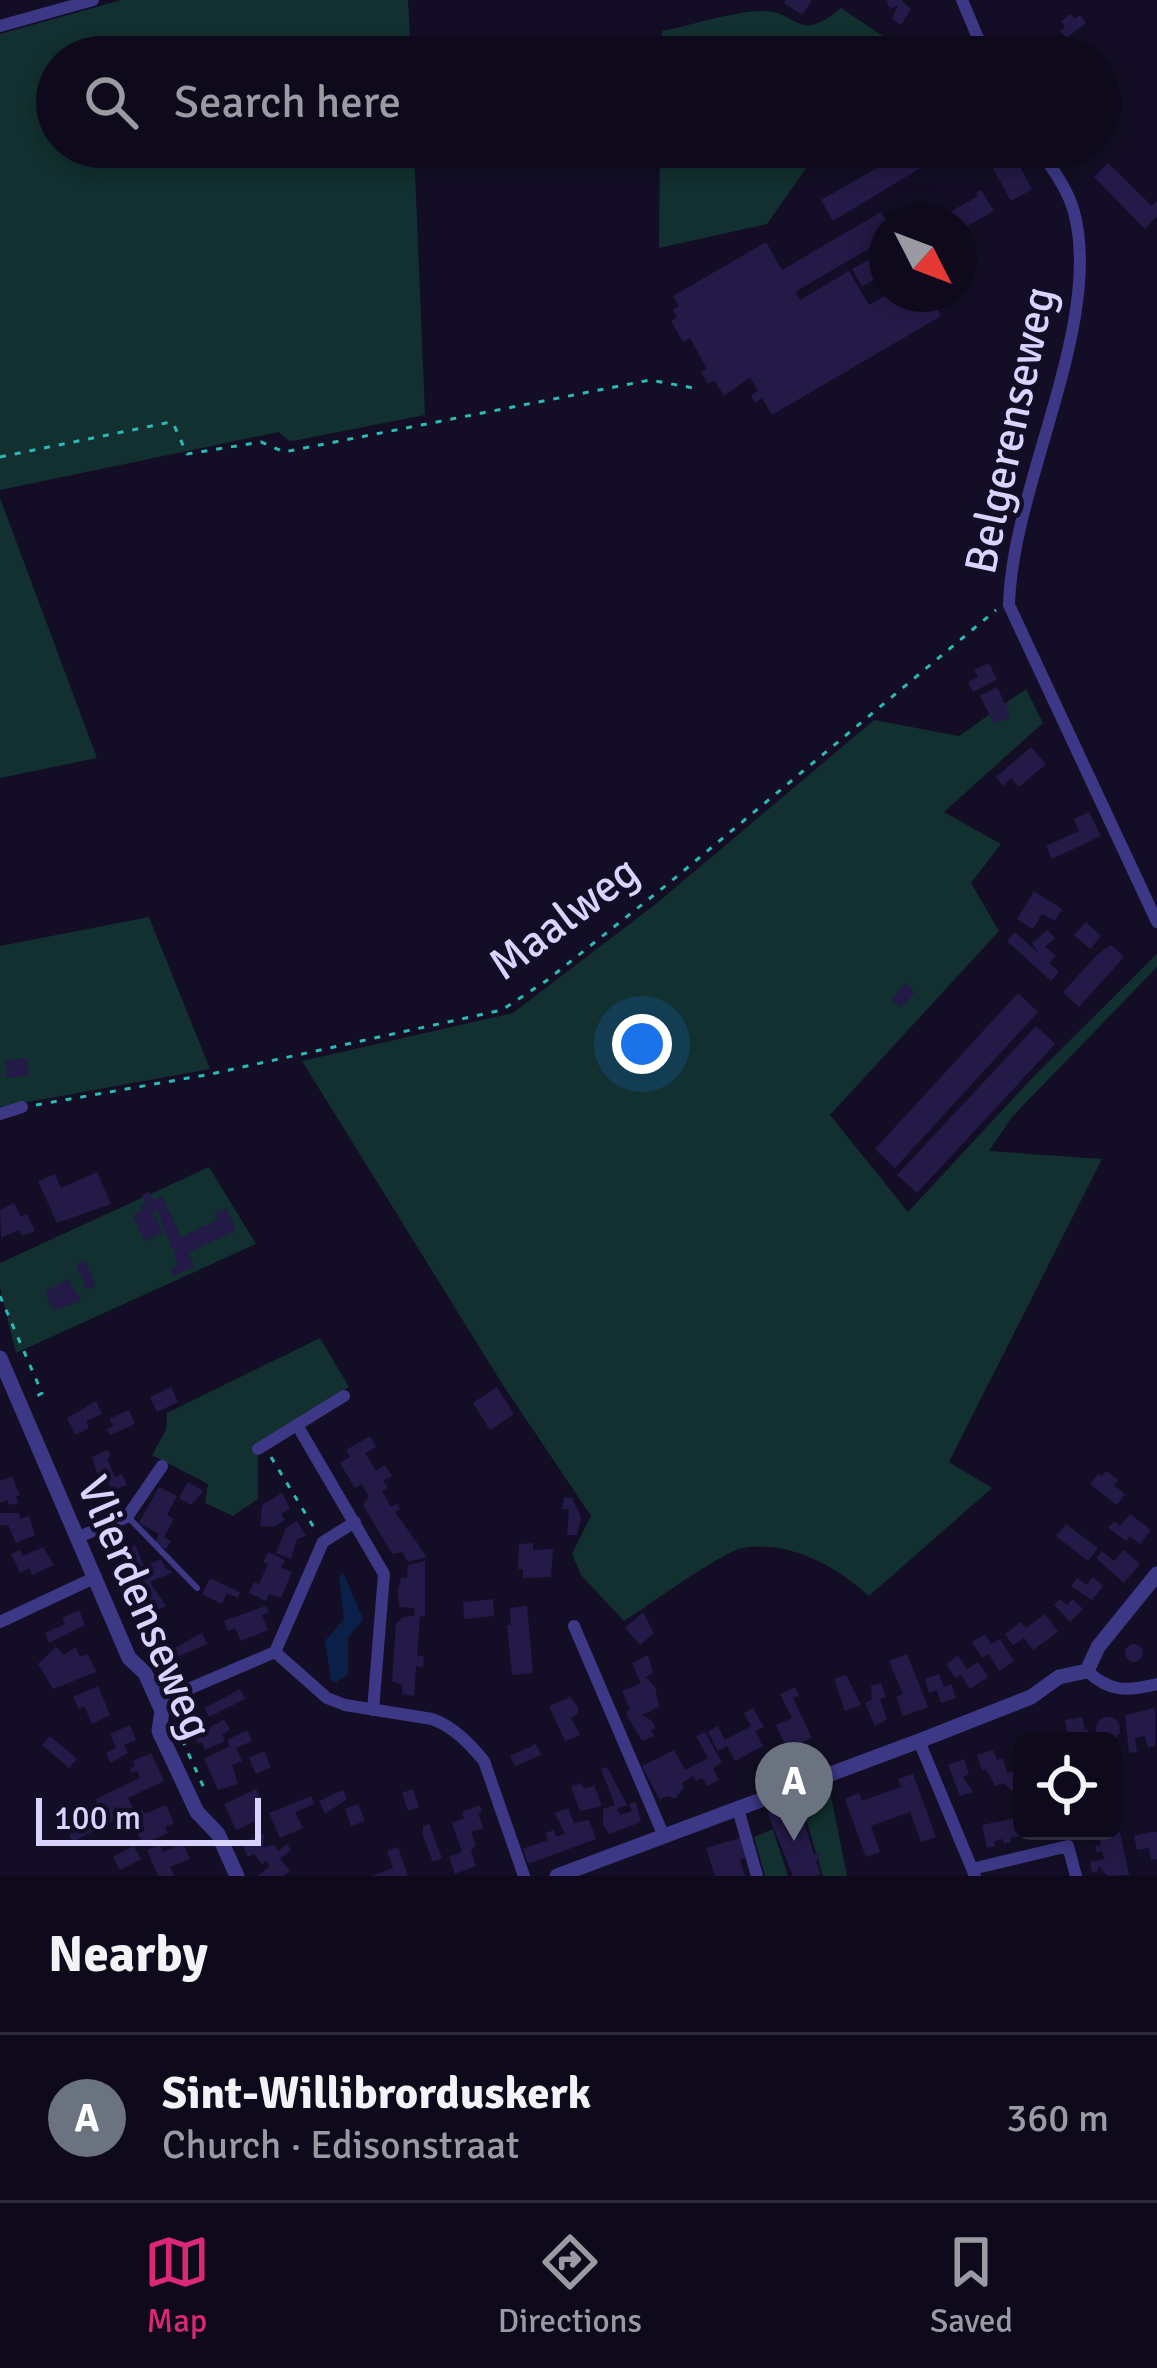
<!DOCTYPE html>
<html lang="en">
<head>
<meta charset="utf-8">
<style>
	body { margin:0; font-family:Signika,sans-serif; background:#171325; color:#f1f3f6 }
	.controls { position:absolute; right:36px; bottom:36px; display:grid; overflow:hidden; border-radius:18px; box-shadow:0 6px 18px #0003 }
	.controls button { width:108px; height:108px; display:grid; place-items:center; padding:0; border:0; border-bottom:3px solid #2e2b3b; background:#0e0a1c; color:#f1f3f6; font:60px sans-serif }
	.compass { position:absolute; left:869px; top:204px; width:108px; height:108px; border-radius:50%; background:#0e0a1c; box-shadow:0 6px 18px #0003; rotate:132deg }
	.scale { position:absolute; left:36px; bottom:30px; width:225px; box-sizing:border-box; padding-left:12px; border:6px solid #d9d3ff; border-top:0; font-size:33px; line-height:42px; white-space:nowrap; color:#d9d3ff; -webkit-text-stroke:9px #130e25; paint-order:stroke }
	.you { position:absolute; left:642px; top:1044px; width:42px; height:42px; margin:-30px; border:9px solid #fff; border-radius:50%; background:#1a73e8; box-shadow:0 0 0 18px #1a73e833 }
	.badge { display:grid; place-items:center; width:78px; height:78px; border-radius:50%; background:#db2777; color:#fff; font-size:39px; font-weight:700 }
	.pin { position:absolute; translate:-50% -99px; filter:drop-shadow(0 3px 6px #0008) }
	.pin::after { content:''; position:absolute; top:63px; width:42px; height:36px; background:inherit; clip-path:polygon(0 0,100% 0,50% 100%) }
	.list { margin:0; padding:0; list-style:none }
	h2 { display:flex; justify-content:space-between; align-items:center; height:156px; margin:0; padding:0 48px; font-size:51px }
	h2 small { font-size:39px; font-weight:400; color:#9b9aa3 }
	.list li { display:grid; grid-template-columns:78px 1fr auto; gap:36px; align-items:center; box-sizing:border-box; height:168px; padding:0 48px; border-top:3px solid #2e2b3b }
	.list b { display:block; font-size:45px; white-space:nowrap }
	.list p { margin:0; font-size:39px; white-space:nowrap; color:#9b9aa3 }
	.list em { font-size:39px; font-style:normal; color:#9b9aa3 }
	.icon { flex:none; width:66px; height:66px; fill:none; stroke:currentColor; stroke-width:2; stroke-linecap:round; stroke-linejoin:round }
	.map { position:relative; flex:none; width:1157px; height:1876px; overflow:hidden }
	.search { position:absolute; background:#0e0a1c; box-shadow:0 6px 18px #0003; left:36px; right:36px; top:36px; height:132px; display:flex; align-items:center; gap:30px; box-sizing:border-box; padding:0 42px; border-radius:66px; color:#9b9aa3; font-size:45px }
	.sheet { height:324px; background:#0e0a1c }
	nav { display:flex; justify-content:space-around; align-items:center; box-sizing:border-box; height:168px; border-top:3px solid #2e2b3b; background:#0e0a1c; font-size:33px; color:#9b9aa3 }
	nav a { display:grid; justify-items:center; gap:6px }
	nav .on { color:#db2777 }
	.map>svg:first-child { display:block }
</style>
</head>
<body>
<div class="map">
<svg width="1157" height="1876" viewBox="0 0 1157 1876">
	<rect width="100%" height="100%" fill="#130e25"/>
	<path fill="#11302f" d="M121,0H408L411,57H57V147H414L425,415L298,440L289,441L279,432L0,490V34Z
		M841,8L895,44L886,57H661L662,31C694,25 732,11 764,11C797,11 798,45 841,8Z
		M660,147H821L767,224L659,248Z
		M0,498L97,758L0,778Z
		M1026,689L1043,723L944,812L1001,844L971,883L999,931L830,1115L908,1212L1034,1076L1157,954V967L1012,1117L989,1151L1102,1159L949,1462L992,1488L869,1596C836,1566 789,1540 742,1548C722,1552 646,1607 624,1621L581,1575L572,1554L591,1516L501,1382L302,1061L513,1013L657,903L874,720L959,736Z
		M149,917L210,1069L0,1107V946Z
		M209,1167L256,1244L16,1353L0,1288V1263Z
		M320,1338L349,1387L253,1446L258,1455V1499L233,1516L205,1503L208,1484L152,1455L166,1430L167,1413Z
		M830,1791L847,1876H823L801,1802Z
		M773,1829L788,1876H765L754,1837Z"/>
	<path fill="#0b2048" d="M344,1574L363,1619L348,1638V1674L335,1683L331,1680L325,1641L344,1619L339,1577Z"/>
	<path fill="#241a47" d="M786,0H812L802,15L784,3Z
		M886,0H901L911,9L901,25L892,19L898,5L890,9Z
		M1071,14L1075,19L1080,15L1086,23L1066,38L1060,31L1065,27L1061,21Z
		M914,147H955L833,221L821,200Z
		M981,147H1009L1032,189L1011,201Z
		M1108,163L1152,206L1157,201V216L1145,229L1094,177Z
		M981,190L994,211L959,231V222H933L978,196L976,193Z
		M881,212L887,222V238L795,292L800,300L849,271L869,305L888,294H928L941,316L772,415L762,398L755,403L751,395L758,391L750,377L724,396L714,380L708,384L701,372L707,369L690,338L683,342L671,321L677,317L673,310L679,306L673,296L766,242L782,270Z
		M887,249V272L862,287L852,269Z
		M989,663L997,680L973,692L968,682L978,677L974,670Z
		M997,687L1011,716L994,724L980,696Z
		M1031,747L1046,764L1019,787L1011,778L1003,786L996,777Z
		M1089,812L1101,836L1052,859L1046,846L1079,831L1074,819Z
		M1034,891L1062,909L1055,921L1042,914L1033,929L1017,919Z
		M1086,922L1101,936L1090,949L1074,935Z
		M1047,930L1055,938L1045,947L1056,956L1049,963L1059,972L1051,981L1007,941L1015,932L1038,953L1032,943Z
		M1111,945L1124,957L1079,1007L1063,992L1097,955Z
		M905,983L915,992L901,1008L891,999Z
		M1018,993L1038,1012L895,1168L875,1149Z
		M1036,1026L1055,1044L917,1193L897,1175Z
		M27,1058L29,1076L7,1078L5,1061Z
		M97,1172L111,1204L57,1223L38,1181L55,1174L61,1188Z
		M149,1192L153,1200L162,1196L181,1237L218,1220L214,1213L226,1208L236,1231L188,1252L194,1267L173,1276L170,1269L177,1266L176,1258L157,1210L153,1211L163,1233L144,1241L133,1215L143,1211L140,1206L146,1203L142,1195Z
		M14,1203L21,1217L27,1214L35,1231L22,1236L19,1230L1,1238L0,1210Z
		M85,1261L96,1286L87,1290L76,1265Z
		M68,1279L82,1301L53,1310L45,1292Z
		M171,1387L178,1402L157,1412L150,1397Z
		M497,1387L514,1414L490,1430L473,1403Z
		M96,1401L102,1414L86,1421L89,1428L75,1435L67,1418Z
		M129,1410L135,1424L110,1435L107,1429L113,1426L109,1419Z
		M370,1436L376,1447L365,1453L376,1471L385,1465L392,1476L383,1481L388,1488L382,1491L391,1507L397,1504L400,1509L395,1512L427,1557L408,1562L402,1552L392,1554L363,1505L369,1497L362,1484L355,1488L340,1463L350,1457L346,1450Z
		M108,1450L111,1456L107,1458L115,1477L122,1474L127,1485L112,1491L105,1477L99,1480L92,1457Z
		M1106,1471L1118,1480L1114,1485L1125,1494L1117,1505L1090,1484L1098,1474L1102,1476Z
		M12,1476L20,1495L16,1496L18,1503L9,1505L7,1500L0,1503V1481Z
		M188,1482L204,1491L191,1505L179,1498Z
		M159,1487L177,1496L167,1515L174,1519L164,1537L171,1541L166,1549L155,1543L159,1534L139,1523Z
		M282,1493L290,1508L281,1514L285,1520L273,1527L260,1526L262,1505Z
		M564,1497L572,1498L581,1517L577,1535H567L569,1509H562Z
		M0,1513H19L20,1519L29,1516L35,1535L16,1543L8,1525L0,1526Z
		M1130,1514L1151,1530L1140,1544L1130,1536L1126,1541L1108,1528L1114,1521L1120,1526Z
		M297,1521L306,1536L297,1539L291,1559L276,1553L286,1528Z
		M1066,1524L1098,1548L1088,1561L1056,1536Z
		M533,1543V1550L553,1549L551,1577L523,1578V1569H518L519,1544Z
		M135,1545L145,1568L127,1575L120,1551Z
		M43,1547L54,1565L32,1575L29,1568L20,1573L11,1554L20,1550L23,1556Z
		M1124,1550L1140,1564L1124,1583L1096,1558L1102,1551L1114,1561Z
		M268,1552L285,1560L281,1568L292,1572L281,1598L269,1594L266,1601L249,1593L254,1582L259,1584L268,1564L263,1562Z
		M161,1559L165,1568L173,1572L150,1582L166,1606L151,1613L148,1606L142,1608L134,1589L140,1586L137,1580L152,1573L148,1565Z
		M425,1561V1617L420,1616L417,1656H424L423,1667L416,1666L414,1696L402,1694V1685L392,1681L396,1624L403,1617L414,1616L415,1608L399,1607L398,1592L401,1577L407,1578L408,1565Z
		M1093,1577L1103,1586L1092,1600L1071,1586L1077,1578L1087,1585Z
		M210,1578L240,1592L238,1598L227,1593L222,1604L202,1594Z
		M493,1599L494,1616L464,1619L463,1602Z
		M1060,1599L1067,1605L1073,1599L1083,1609L1070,1622L1054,1605Z
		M266,1606L269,1612L262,1615L268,1630L241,1641L235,1628L228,1631L224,1621Z
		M527,1606L533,1673L512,1675L507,1625H511L510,1608Z
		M79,1610L85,1625L49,1643L45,1633L65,1624L62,1618Z
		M643,1612L654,1633L640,1645L625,1628Z
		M1045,1614L1058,1632L1033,1650L1024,1638L1013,1645L1005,1634L1021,1622L1026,1628Z
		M202,1633L207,1644L155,1667L145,1643L164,1635L171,1650Z
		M985,1634L991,1644L1000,1639L1014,1661L999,1671L989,1654L982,1658L972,1642Z
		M1125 1653a9 9 0 1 1 18 0a9 9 0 1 1-18 0Z
		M56,1647L64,1655L76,1647L80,1657L88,1654L96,1672L53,1689L38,1664Z
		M907,1654L928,1707L903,1716L896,1697L903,1694L889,1661Z
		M648,1655L653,1673L646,1677L655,1687L659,1707L642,1715L652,1721L656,1728L651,1730L654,1736L642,1741L627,1716L626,1712L630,1710L622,1691L641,1683L632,1663Z
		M958,1656L967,1669L978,1662L988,1677L970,1689L961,1675L955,1678L946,1664Z
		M939,1674L944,1687L951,1684L956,1698L941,1703L937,1690L929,1693L925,1679Z
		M846,1675L861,1705L845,1711L834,1679Z
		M881,1683L886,1697L880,1699L887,1719L875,1726L865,1703L872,1700L871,1686Z
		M98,1686L110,1715L92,1724L84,1706L79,1709L73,1697Z
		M795,1687L799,1696L793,1698L812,1738L787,1749L776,1725L792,1718L780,1694Z
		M240,1689L245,1699L209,1717L205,1708Z
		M570,1697L578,1707V1714L571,1718L580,1735L565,1741L549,1706Z
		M753,1708L764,1727L755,1731L763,1746L735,1761L727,1746L718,1751L708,1732L718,1726L725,1740L751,1726L744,1713Z
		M1155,1708V1746L1148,1748L1145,1736L1135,1738L1137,1752L1129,1753L1125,1715Z
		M1096 1729a12 12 0 1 1 24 0a12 12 0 1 1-24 0Z
		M1082,1717L1085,1730L1088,1729L1090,1741H1077L1075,1735L1068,1737L1065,1720Z
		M224,1720L230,1729L222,1735L225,1741L205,1750L202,1742L198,1744L190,1728L203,1722L206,1729Z
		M130,1725L136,1740L124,1745L128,1753L110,1763L106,1753L116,1748L110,1734Z
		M247,1730L252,1741L236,1748L242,1761L232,1765L238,1784L218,1790L204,1759L230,1746L227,1740Z
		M705,1732L722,1763L713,1768L719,1780L707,1786L702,1778L696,1781L693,1776L682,1783L684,1788L675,1799L667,1796L660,1800L642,1766L674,1750L685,1770L708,1758L696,1736Z
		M50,1736L77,1759L69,1768L42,1745Z
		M536,1744L541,1755L515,1766L510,1756Z
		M993,1750L997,1760L1003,1758L1007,1773L1016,1770L1021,1788L1012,1791L1004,1783L995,1786L986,1769L982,1770L977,1755Z
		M264,1751L271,1767L256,1774L249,1758Z
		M151,1753L164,1781L128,1798L134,1810L72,1842L69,1833L96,1820L93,1813L98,1810L96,1799L140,1778L137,1771L132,1773L130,1768L135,1766L133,1761Z
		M964,1759L969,1774L963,1777L973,1792L960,1796L948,1765Z
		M607,1767L627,1805L617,1809L620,1815L632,1811L629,1804L636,1802L641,1822L609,1834L603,1825V1809L615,1805L601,1769Z
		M913,1774L936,1837L921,1842L910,1812L871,1826L880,1852L866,1857L845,1799L859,1793L862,1801L901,1787L898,1779Z
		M581,1783L584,1789L594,1785L602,1806L580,1811L571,1787Z
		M256,1789L262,1802L254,1806L260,1819L236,1830L224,1804Z
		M413,1789L419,1807L408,1811L402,1793Z
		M343,1790L347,1799L325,1814L319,1801Z
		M311,1796L314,1804L295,1812L303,1828L280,1838L269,1813Z
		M797,1801L814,1854L818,1853L820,1859L816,1861L821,1874L815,1876H793L767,1812Z
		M358,1804L365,1821L351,1826L345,1809Z
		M166,1805L174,1823L165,1827L168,1833L143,1844L137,1832L144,1829L139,1819L133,1822L130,1815L143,1810L145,1814Z
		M480,1805L482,1812L478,1813L483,1828L471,1832L476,1845L471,1851L476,1866L455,1874L449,1857L462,1852L452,1823L464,1818L462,1812Z
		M568,1808L574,1823L589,1820L596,1839L528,1864L523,1849L548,1840L546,1833L554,1830L556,1837L565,1834L555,1813Z
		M1022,1817V1831H1036L1037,1837L1029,1839L1028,1834L1010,1838L1011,1842L1004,1844L1003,1839L994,1841L995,1846L987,1848L982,1825Z
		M429,1824L442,1858L433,1862L423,1836V1826Z
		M1120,1832L1129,1875L1107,1876L1099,1866L1097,1872L1092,1873L1090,1862L1104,1859L1102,1851L1096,1852L1095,1846L1101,1845L1099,1836Z
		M1151,1832H1157V1859L1151,1860L1149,1848L1137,1850L1134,1836Z
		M264,1834L263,1847L275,1845L278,1851L287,1844L291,1850L280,1859L290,1871L283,1876H257L270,1866L266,1861L262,1864L254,1854L248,1857L242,1843Z
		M740,1838L746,1858L740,1859L745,1876H715L706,1848Z
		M183,1843L190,1859L170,1867L174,1876H158L147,1850L160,1845L163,1852Z
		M134,1846L141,1859L120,1870L113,1857Z
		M398,1847L408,1876H372L393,1868L387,1851Z"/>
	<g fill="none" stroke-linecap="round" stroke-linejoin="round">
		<path stroke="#2cbab5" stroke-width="3" stroke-dasharray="6 9" stroke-linecap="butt" d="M0,457L166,423H173L187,454L261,442L284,452L650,380L699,389
			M36,1105L211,1074L502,1010L546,981L669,883L996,610
			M0,1296L42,1393L32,1399
			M271,1457L316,1531
			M176,1726L204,1788"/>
		<path stroke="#3d3885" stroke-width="6" d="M130,1519L197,1588"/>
		<path stroke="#3d3885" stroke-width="12" d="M962,0L986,57
			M0,26L93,0
			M1038,147C1051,167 1068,189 1074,212C1104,323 1012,485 1009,605L1157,922
			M0,1114L22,1107
			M297,1425L384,1574L373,1710
			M258,1449L344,1396
			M76,1538L127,1517L162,1466
			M0,1622L96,1577
			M574,1626L663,1834
			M275,1652L327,1698L345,1705L432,1719C454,1727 470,1744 484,1761L524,1876
			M1087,1671C1111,1693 1127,1691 1157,1684
			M158,1702L275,1652L323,1542L355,1522
			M919,1741L975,1876
			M738,1809L757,1876
			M972,1869L1068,1846L1076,1876"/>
		<path stroke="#3d3885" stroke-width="15" d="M0,1358L129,1658L145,1673L162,1711L159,1731L197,1812L218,1834L237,1876
			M557,1876L919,1741L1031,1697L1059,1677L1087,1671L1098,1647L1157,1574"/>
	</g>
	<g text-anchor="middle" stroke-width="9" stroke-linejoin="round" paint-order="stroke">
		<g font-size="45" fill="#d9d3ff" stroke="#130e25">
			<text transform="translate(1009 430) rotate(-78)" y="16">Belgerenseweg</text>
			<text transform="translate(563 917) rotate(-37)" y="16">Maalweg</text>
			<text transform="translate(146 1607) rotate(67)" y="16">Vlierdenseweg</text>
		</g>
	</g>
</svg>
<div class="controls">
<button><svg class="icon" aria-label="locate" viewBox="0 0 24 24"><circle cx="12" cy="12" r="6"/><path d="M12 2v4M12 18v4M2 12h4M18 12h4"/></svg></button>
</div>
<svg class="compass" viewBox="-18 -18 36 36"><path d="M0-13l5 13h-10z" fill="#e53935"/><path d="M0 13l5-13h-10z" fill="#9b9aa3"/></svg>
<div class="scale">100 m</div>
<div class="you"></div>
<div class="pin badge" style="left:794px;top:1841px;background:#6b7280">A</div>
<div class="search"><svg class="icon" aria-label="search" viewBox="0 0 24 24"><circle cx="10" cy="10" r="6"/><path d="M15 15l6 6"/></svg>Search here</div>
</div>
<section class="sheet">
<h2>Nearby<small></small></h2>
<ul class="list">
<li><span class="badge" style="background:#6b7280">A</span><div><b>Sint-Willibrorduskerk</b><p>Church · Edisonstraat</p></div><em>360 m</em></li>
</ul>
</section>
<nav>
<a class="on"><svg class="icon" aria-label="map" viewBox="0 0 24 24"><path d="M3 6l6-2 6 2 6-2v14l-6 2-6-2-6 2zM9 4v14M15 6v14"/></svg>Map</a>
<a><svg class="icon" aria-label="directions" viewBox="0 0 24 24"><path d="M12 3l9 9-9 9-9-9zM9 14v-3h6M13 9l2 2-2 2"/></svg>Directions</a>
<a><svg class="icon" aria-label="saved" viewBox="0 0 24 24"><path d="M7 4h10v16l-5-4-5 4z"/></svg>Saved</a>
</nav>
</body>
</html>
